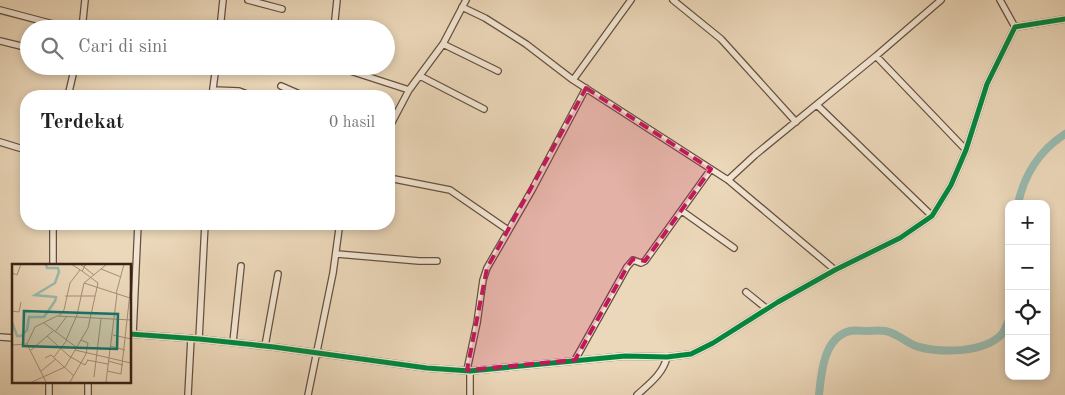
<!DOCTYPE html>
<html lang="id">
<head>
<meta charset="utf-8">
<style>
	body { margin:0; font-family:"Old Standard TT",serif; background:#f6f6f6; color:#222 }
	.controls { position:absolute; right:15px; bottom:15px; display:grid; overflow:hidden; border-radius:10px; box-shadow:0 2px 8px #0003 }
	.controls button { width:45px; height:45px; display:grid; place-items:center; padding:0; border:0; border-bottom:1px solid #e0e0e0; background:#fff; color:#222; font:25px sans-serif }
	.list { margin:0; padding:0; list-style:none }
	h2 { display:flex; justify-content:space-between; align-items:center; height:65px; margin:0; padding:0 20px; font-size:21px }
	h2 small { font-size:16px; font-weight:400; color:#767676 }
	.icon { flex:none; width:28px; height:28px; fill:none; stroke:currentColor; stroke-width:2; stroke-linecap:round; stroke-linejoin:round }
	.map { position:relative; flex:none; width:1065px; height:395px; overflow:hidden }
	.search { position:absolute; background:#fff; box-shadow:0 2px 8px #0003; left:20px; top:20px; width:375px; height:55px; display:flex; align-items:center; gap:12px; box-sizing:border-box; padding:0 18px; border-radius:28px; color:#767676; font-size:19px }
	.panel { position:absolute; background:#fff; box-shadow:0 2px 8px #0003; left:20px; top:90px; width:375px; height:140px; border-radius:20px }
	.map>svg:first-child { display:block }
</style>
</head>
<body>
<div class="map">
<svg width="1065" height="395" viewBox="0 0 1065 395">
	<rect width="100%" height="100%" fill="#ebd7b9"/>
	<filter id="stains"><feTurbulence type="fractalNoise" baseFrequency=".004" numOctaves="4"/><feColorMatrix values="0 0 0 0 .2 0 0 0 0 .09 0 0 0 0 .02 0 0 0 .5 -.17"/></filter>
	<radialGradient id="worn" r=".72"><stop offset=".6" stop-color="#630" stop-opacity="0"/><stop offset="1" stop-color="#630" stop-opacity=".3"/></radialGradient>
	<g fill="none" stroke-linecap="round" stroke-linejoin="round">
		<path stroke="#98baaf" stroke-width="8" d="M1018,204C1024,175 1040,150 1065,134
			M819,395C821,373 824,337 850,331C855,330 861,331 866,331C872,331 879,330 885,331C898,333 907,344 919,347C943,353 984,353 1002,334C1005,330 1007,324 1009,320"/>
		<g stroke="#66503f" stroke-width="8">
			<path id="minor" d="M248,0L282,9
				M673,0L721,39L796,122
				M1000,0L1015,27
				M462,7L485,18L526,44L573,80L728,180L835,270
				M0,10L72,29
				M82,29L85,0
				M220,29L223,0
				M334,29L337,0
				M0,41L29,48
				M443,44L498,71
				M876,56L966,150
				M335,66L409,90
				M420,76L484,109
				M573,80L631,0
				M281,86L304,96
				M213,90L239,91L252,96
				M68,96L75,66
				M212,96L216,66
				M817,105L932,216
				M389,128L409,90L443,44L466,0
				M0,142L26,150
				M389,178L450,190L508,230
				M728,180L755,155L876,56L941,0
				M25,186L26,179
				M682,211L734,248
				M53,224V265
				M337,254L419,261H437
				M746,292L767,309
				M130,334L199,339L274,347L427,368L470,371L625,356L667,357L691,354L713,343L778,302L835,270L900,238L932,216L951,185L966,150L987,84L1015,27L1065,19
				M133,334L138,224
				M0,337L14,338
				M199,339L205,224
				M233,342L241,266
				M265,346L278,274
				M575,360L627,267L633,260L641,263L645,261L711,169
				M467,370L477,323L483,280L487,268L532,190L586,88
				M49,395V381
				M88,395V381
				M188,395L191,338
				M308,395L333,273L339,229L341,224
				M470,395V371
				M637,395C649,384 663,374 667,357"/>
		</g>
		<use href="#minor" stroke="#f2e5d2" stroke-width="5.5"/>
		<g stroke="#f2e5d2" stroke-width="8">
			<path id="cycleway" d="M130,334L199,339L274,347L427,368L470,371L625,356L667,357L691,354L713,343L778,302L835,270L900,238L932,216L951,185L966,150L987,84L1015,27L1065,19"/>
		</g>
		<use href="#cycleway" stroke="#00873e" stroke-width="5"/>
	</g>
	<path fill="#c2185b" fill-opacity="0.2" stroke="#c2185b" stroke-width="4" stroke-dasharray="10 6" stroke-linejoin="round" d="M586,88L711,169L645,261L633,259L627,267L575,360L467,370L487,268Z"/>
	<g transform="translate(12 264)">
		<rect width="119" height="119" fill="#ebd7b9"/>
		<path fill="none" stroke="#98baaf" stroke-width="2.5" d="M0,58L5,72H9L15,66L17,53H32L43,37L44,33L23,31L43,19L47,8L46,4H35L34,0"/>
		<path fill="none" stroke="#a48f78" stroke-width="1" d="M59,0L70,7L74,0M68,0L82,11M89,5L109,13M0,9L5,11L9,0M72,19L118,34M104,30L112,0M53,32H83M0,47L7,48L9,38M65,51L72,19L95,0M47,52L52,46L58,19L68,6M32,59L64,83M43,68L55,52M101,71L119,75M35,72L57,92L73,101L76,96M54,76L65,51M15,80L34,118M0,81L15,80L23,63L45,52L119,56M98,82L113,86M19,86L41,67M63,86L119,99M42,93L55,76M33,94L39,91L62,112M75,96L96,100M96,97L111,101M29,107L44,95M95,107L109,110L119,20M82,113L89,55M20,118L53,103L76,64L86,19L70,7M58,118L74,90L76,79L69,76M94,118L105,30"/>
		<path fill="#0f766e" fill-opacity="0.15" stroke="#0f766e" stroke-width="2.5" d="M12,47L106,50L105,85L11,82Z"/>
		<rect width="119" height="119" fill="none" stroke="#392316" stroke-width="2.5"/>
	</g>
	<rect width="100%" height="100%" filter="url(#stains)"/>
	<rect width="100%" height="100%" fill="url(#worn)"/>
</svg>
<div class="controls">
<button>+</button>
<button>−</button>
<button><svg class="icon" aria-label="locate" viewBox="0 0 24 24"><circle cx="12" cy="12" r="6"/><path d="M12 2v4M12 18v4M2 12h4M18 12h4"/></svg></button>
<button><svg class="icon" aria-label="layers" viewBox="0 0 24 24"><path d="M12 4l9 5-9 5-9-5zM3 14l9 5 9-5"/></svg></button>
</div>
<div class="search"><svg class="icon" aria-label="search" viewBox="0 0 24 24"><circle cx="10" cy="10" r="6"/><path d="M15 15l6 6"/></svg>Cari di sini</div>
<section class="panel">
<h2>Terdekat<small>0 hasil</small></h2>
<ul class="list">
</ul>
</section>
</div>
</body>
</html>
